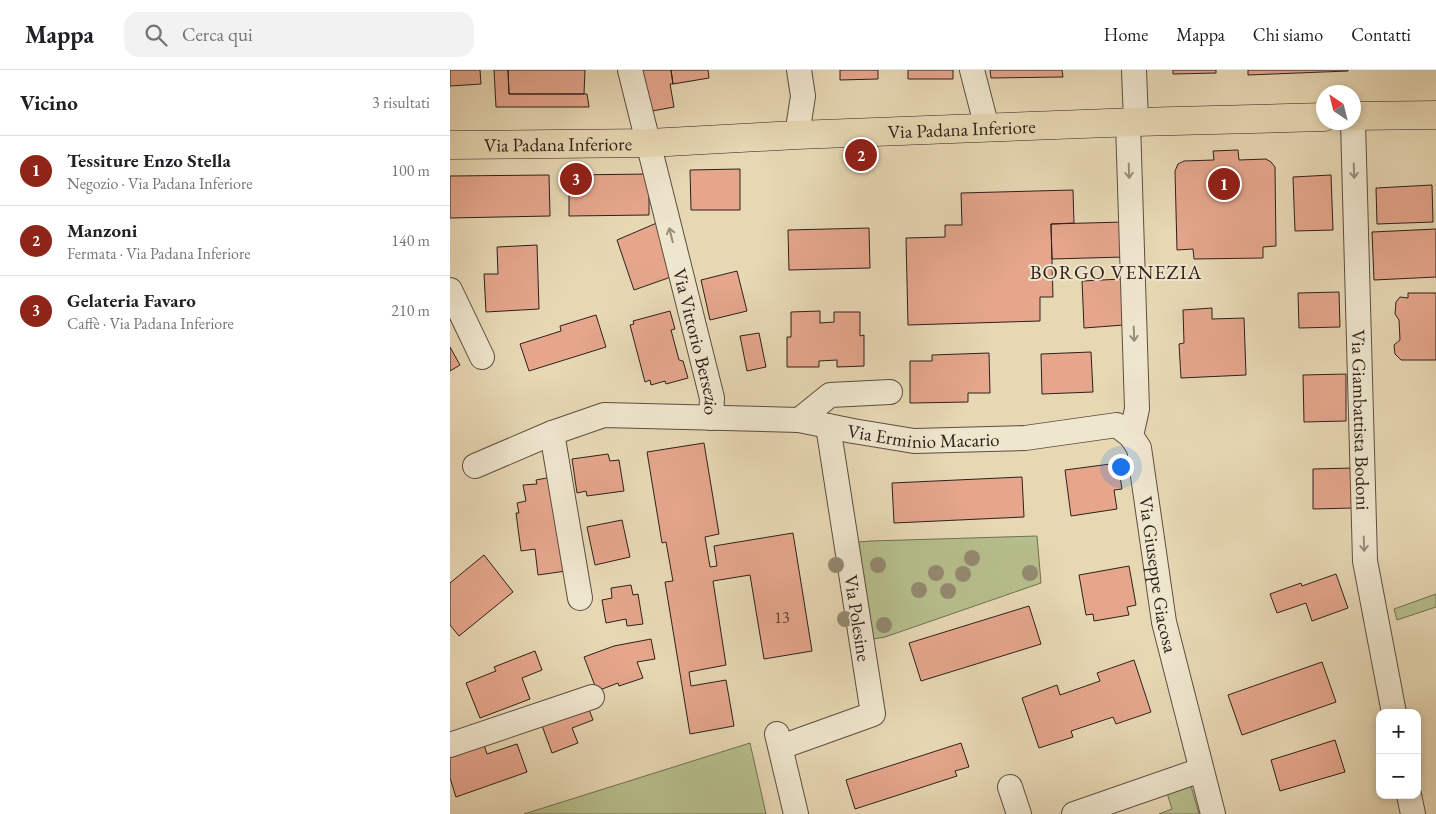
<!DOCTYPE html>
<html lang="it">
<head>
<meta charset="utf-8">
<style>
	body { margin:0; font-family:"EB Garamond",serif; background:#f2f2f2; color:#202124 }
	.controls { position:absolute; right:15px; bottom:15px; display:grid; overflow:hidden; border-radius:10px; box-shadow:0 2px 8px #0003 }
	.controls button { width:45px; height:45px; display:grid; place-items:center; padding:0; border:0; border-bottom:1px solid #e0e0e0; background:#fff; color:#202124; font:25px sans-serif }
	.compass { position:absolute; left:866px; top:15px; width:45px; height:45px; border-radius:50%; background:#fff; box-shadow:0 2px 8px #0003; rotate:325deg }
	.you { position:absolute; left:670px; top:396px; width:18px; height:18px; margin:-12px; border:4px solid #fff; border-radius:50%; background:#1a73e8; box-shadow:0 0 0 8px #1a73e833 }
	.badge { display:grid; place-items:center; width:32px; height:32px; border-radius:50%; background:#8f2418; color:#fff; font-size:16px; font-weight:700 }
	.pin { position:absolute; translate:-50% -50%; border:2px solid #fff; box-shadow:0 1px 5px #0006 }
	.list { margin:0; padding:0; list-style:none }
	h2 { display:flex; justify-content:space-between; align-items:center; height:65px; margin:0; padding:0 20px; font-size:21px }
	h2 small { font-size:16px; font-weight:400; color:#757577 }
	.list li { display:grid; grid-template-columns:32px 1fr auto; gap:15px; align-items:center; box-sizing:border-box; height:70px; padding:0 20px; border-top:1px solid #e0e0e0 }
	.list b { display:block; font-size:19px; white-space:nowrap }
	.list p { margin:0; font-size:16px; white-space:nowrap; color:#757577 }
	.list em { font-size:16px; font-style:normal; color:#757577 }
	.icon { flex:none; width:28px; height:28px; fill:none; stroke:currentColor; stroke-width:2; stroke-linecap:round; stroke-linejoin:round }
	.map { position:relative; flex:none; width:986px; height:744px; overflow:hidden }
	header { display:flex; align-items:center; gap:30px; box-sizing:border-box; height:70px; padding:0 25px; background:#fff; border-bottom:1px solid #e0e0e0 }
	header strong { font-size:24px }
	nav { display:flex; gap:28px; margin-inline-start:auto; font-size:18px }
	.search { width:350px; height:45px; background:#f2f2f2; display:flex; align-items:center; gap:12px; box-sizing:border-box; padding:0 18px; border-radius:15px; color:#757577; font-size:19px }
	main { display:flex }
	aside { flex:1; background:#fff }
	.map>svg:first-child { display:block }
</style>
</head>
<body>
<header>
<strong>Mappa</strong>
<div class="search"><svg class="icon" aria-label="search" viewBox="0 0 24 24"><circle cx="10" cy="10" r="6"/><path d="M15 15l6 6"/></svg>Cerca qui</div>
<nav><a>Home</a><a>Mappa</a><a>Chi siamo</a><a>Contatti</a></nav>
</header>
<main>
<aside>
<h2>Vicino<small>3 risultati</small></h2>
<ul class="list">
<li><span class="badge">1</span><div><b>Tessiture Enzo Stella</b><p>Negozio · Via Padana Inferiore</p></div><em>100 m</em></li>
<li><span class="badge">2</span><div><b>Manzoni</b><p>Fermata · Via Padana Inferiore</p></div><em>140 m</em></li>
<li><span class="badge">3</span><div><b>Gelateria Favaro</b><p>Caffè · Via Padana Inferiore</p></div><em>210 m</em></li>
</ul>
</aside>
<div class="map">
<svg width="986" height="744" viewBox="0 0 986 744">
	<rect width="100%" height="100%" fill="#e7d8b4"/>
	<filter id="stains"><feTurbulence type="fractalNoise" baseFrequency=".004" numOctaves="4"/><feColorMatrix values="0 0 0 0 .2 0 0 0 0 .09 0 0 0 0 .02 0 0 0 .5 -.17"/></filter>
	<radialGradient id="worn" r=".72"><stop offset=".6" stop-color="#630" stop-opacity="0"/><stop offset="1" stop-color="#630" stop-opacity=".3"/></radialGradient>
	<path fill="#b6bf8d" stroke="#727054" d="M587,466L591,513L435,567L411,571L396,473L421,471Z
		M986,524V537L947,550L944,539Z
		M300,673L316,744H74Z
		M741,716L749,744H709L722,739L717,723Z"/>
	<path fill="#e5a68c" stroke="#2e201b" d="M0,0H30L31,14L0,16Z
		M44,0H58L59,24H137L139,37H46Z
		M58,0H135L134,24H59Z
		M189,0H221L223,14H220L224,37L197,42Z
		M221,0H258L259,8L223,14Z
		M390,0H428V9L390,10Z
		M458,0H503V9H458Z
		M540,0H612L613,7L541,8Z
		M723,0H766V3L723,4Z
		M798,0H898V1L798,5Z
		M788,80L789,90L816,89L821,92L825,97L826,176L813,177V188L744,189L743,179L727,180L725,101L728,94L734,91L764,90L763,81Z
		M290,99V140H241L240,100Z
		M199,104V145L119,146V105Z
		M99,105L100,146L0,148V106Z
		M881,105L883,160L845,161L843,107Z
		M982,115L983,152L927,154L926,118Z
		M623,120L624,153L601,154L603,227H590V251L458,255L456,168L495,167V155H512L511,123Z
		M209,152L221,207L184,220L167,170Z
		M673,152L674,187L602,189L601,154Z
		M419,158L420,198L339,200L338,160Z
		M986,159V207L924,210L922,162Z
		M87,175L89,239L36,242L34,204H48L47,177Z
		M287,201L297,241L260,250L251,210Z
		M672,209L674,255L634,258L632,211Z
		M889,222L890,257L849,258L848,223Z
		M958,223H986V290H951L945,284L944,275L950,270L949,250L945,244L946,232L950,227L958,228Z
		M762,238V249L794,248L796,305L731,308L729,274L734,273L733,240Z
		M220,241L225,259L221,260L229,290L233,291L238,308L216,314L215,311L201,315L200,310L195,312L180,255L184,254L183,251Z
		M370,241V253L384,252V242H410V266L414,265V296L387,297V290L369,291V297H337V267H341V242Z
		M146,245L156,277L79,301L70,274L111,261L110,256Z
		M309,263L316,297L297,301L290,266Z
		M0,277L10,295L0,301Z
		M641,282L643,322L592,324L591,284Z
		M539,283L540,323H518V332L460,333V291H482V285Z
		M896,304V351L854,352L853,305Z
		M254,373L269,464L255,467L260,497L267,496L264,476L343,463L362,581L314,589L300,505L263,511L276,595L239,602L241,616L276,610L284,656L240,664L215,512L223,511L216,472L212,473L197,382Z
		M158,384L160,391L169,390L174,421L137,426L136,421L127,423L122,389Z
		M668,393L672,419L664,420L667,439L621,446L615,400Z
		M904,398V438L863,439V399Z
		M102,407L116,501L88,505L85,479L71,481L66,443H69L67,433L76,431L73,415L87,414L86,410Z
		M572,407L574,447L444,453L442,413Z
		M172,450L180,487L145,495L137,457Z
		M34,485L63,522L9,566L0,555V513Z
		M679,496L686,535L677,537L679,545L644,551L643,544L636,545L629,505Z
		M886,504L898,538L862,551L856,533L827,543L820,524L851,513L852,516Z
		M181,515L183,525L188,524L193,554L177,556L176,549L156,553L152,530L162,528L161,518Z
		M579,536L591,574L471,611L459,573Z
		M201,569L205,589L187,592L193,608L169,616L168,613L147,621L134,587L164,576Z
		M85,581L92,600L72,608L80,629L30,648L16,613L46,601L44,597Z
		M684,590L701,642L666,654L663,647L621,661L623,667L589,678L572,628L607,615L610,625L650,611L647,603Z
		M872,592L886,632L792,665L778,625Z
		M138,637L143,650L122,658L128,673L102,683L91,653Z
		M885,670L895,702L830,721L821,690Z
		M33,672L37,684L67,674L77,702L6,727L0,708V683Z
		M511,673L519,697L505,701L507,706L405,739L396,710Z"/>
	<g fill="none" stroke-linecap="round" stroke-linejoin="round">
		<g stroke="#5c4e41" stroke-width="26">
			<g id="minor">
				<path id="s1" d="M180,0L262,328L261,348"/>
				<path d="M522,0L537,58"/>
				<path d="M684,0L686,52"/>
				<path id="s2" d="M903,52L915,491L944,643"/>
				<path id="s3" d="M678,53L687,339L681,366L689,378L714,552L763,744"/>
				<path d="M347,65L353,26L349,0"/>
				<path d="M0,220L32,287"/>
				<path d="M349,350L380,325L440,322"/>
				<path d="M102,363L130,528"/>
				<path id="s4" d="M25,396L102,363L154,345L349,350L403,361L464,371L575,368L667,355L681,366"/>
				<path d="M327,664L346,744"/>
				<path d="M0,675L142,627"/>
				<path d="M331,677L423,644L378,356"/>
				<path d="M560,717L569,744"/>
				<path d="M959,725L963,744"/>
				<path d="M624,744L751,700"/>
			</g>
		</g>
		<g stroke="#2e201b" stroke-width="29">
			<g id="major">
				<path d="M904,46L986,45"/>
				<path id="s5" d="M0,75L199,73L347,65L686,52L874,47"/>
			</g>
		</g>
		<use href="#minor" stroke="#efe6ce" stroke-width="24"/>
		<use href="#major" stroke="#e7d8b4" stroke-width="28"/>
	</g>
	<g fill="#948970">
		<circle cx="522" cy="488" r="8"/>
		<circle cx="386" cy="495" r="8"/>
		<circle cx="428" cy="495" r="8"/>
		<circle cx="486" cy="503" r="8"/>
		<circle cx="580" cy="503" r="8"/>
		<circle cx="513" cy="504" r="8"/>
		<circle cx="469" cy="520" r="8"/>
		<circle cx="498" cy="521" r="8"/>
		<circle cx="395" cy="549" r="8"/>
		<circle cx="434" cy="555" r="8"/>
	</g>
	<defs><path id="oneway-shaft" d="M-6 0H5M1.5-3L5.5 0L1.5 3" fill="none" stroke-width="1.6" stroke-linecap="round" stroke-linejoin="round" transform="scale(1.25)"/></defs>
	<g stroke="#988d7d">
		<use href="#oneway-shaft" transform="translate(679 101) rotate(88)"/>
		<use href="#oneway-shaft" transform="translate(904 101) rotate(88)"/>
		<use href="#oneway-shaft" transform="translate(221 165) rotate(-104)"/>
		<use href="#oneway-shaft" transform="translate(684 264) rotate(88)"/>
		<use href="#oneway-shaft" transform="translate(914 474) rotate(88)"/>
	</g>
	<g text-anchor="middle" stroke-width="4" stroke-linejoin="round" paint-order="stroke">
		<g font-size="16" fill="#5c4237">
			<text x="332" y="553">13</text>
		</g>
		<g font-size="19" fill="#2e201b" stroke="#efe6ce">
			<text dy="7" stroke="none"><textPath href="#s5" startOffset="512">Via Padana Inferiore</textPath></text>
			<text dy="7" stroke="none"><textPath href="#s5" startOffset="108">Via Padana Inferiore</textPath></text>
			<text dy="7" stroke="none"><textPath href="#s1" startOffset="280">Via Vittorio Bersezio</textPath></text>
			<text dy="7" stroke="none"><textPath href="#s2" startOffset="298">Via Giambattista Bodoni</textPath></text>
			<text dy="7" stroke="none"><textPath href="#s4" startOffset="460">Via Erminio Macario</textPath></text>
			<text dy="7" stroke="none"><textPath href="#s3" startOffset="456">Via Giuseppe Giacosa</textPath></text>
			<text transform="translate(408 548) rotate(81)" y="7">Via Polesine</text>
		</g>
		<g font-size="20" letter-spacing="1" fill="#2e201b" stroke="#efe6ce">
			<text x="666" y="209">BORGO VENEZIA</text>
		</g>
	</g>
	<rect width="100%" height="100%" filter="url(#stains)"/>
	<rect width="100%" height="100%" fill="url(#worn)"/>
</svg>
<div class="controls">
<button>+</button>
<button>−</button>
</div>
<svg class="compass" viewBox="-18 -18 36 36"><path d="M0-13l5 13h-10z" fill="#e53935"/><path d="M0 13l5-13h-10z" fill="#757577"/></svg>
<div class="you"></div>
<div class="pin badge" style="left:774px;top:114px">1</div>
<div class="pin badge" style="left:411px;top:85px">2</div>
<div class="pin badge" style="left:126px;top:109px">3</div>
</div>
</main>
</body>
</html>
